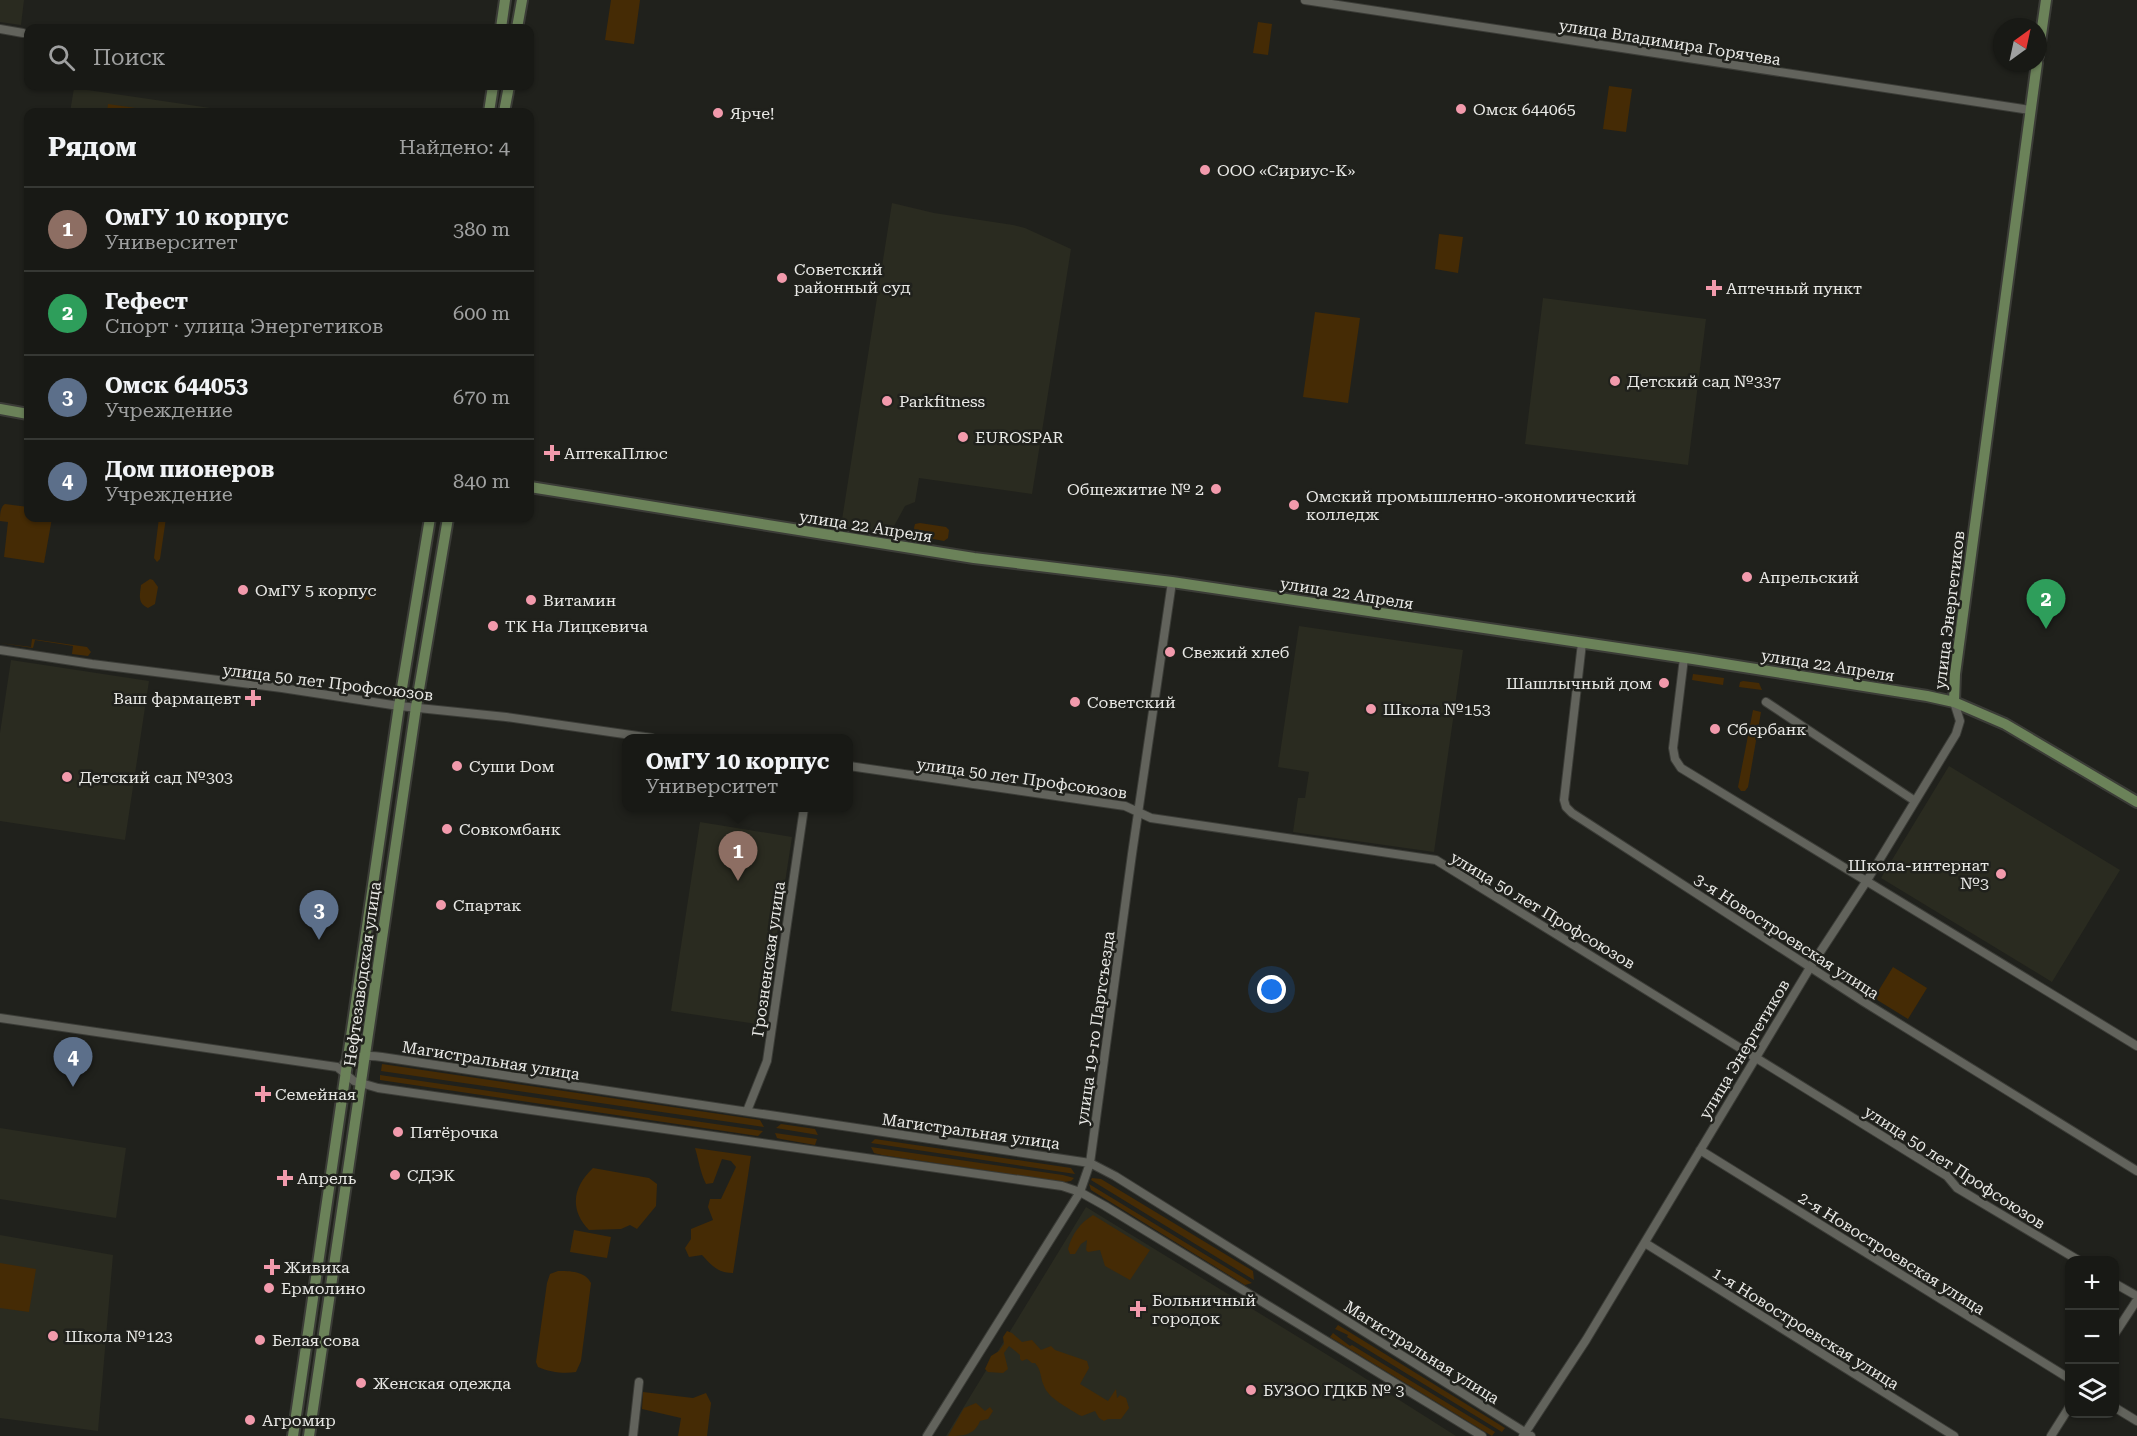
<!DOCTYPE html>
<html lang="ru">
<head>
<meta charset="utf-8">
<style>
	body { margin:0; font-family:"Roboto Serif",serif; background:#21221e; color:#f1f3f6 }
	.controls { position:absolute; right:18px; bottom:18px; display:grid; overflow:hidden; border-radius:12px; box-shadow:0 2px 4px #0004 }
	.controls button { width:54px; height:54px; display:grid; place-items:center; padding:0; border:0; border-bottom:2px solid #363834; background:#181915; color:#f1f3f6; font:30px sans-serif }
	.compass { position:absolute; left:1993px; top:18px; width:54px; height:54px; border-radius:50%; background:#181915; box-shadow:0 2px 4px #0004; rotate:33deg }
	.you { position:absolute; left:1272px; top:990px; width:21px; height:21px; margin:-15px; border:4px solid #fff; border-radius:50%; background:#1a73e8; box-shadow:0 0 0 9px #1a73e833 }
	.badge { display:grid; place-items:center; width:39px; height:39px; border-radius:50%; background:#f29aac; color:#fff; font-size:20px; font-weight:700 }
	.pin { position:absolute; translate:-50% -50px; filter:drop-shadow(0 2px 3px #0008) }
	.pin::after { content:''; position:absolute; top:32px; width:21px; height:18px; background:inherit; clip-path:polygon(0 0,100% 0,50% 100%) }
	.popup { position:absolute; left:622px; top:734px; width:231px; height:78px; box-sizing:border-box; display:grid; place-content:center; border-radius:12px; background:#181915; filter:drop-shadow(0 2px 4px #0005); font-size:20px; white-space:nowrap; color:#9fa0a0 }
	.popup b { font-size:22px; color:#f1f3f6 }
	.popup::after { content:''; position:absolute; left:50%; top:100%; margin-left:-12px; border:12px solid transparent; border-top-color:#181915 }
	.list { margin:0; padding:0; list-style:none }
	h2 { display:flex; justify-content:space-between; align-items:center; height:78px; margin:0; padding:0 24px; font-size:26px }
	h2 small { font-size:20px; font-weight:400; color:#9fa0a0 }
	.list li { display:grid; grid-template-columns:39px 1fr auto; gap:18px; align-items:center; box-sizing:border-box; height:84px; padding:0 24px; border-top:2px solid #363834 }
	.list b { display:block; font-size:22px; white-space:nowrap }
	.list p { margin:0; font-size:20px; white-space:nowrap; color:#9fa0a0 }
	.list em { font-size:20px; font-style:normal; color:#9fa0a0 }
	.icon { flex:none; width:33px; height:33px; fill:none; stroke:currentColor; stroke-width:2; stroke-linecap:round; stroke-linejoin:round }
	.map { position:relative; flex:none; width:2137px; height:1436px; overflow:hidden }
	.search { position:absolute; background:#181915; box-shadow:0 2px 4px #0004; left:24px; top:24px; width:510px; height:66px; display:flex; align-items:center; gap:15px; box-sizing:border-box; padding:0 21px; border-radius:12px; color:#9fa0a0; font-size:22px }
	.panel { position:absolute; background:#181915; box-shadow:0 2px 4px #0004; left:24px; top:108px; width:510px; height:414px; border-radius:12px }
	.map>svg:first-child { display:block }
</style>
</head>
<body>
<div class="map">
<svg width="2137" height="1436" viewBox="0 0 2137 1436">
	<rect width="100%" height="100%" fill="#20211c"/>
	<path fill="#2a2b20" d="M0,0H24L21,25L0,22Z
		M74,88L224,110V112H70Z
		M892,203L934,213L1013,225L1025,228L1071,249L1032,494L919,478L915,502L905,506L893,528L885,527L881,531L841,526Z
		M1543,298L1706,319L1688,465L1525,444Z
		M1299,626L1463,650L1434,852L1293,832L1298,798H1305L1309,772L1278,767Z
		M11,660L149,681L125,840L0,821V733Z
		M1949,766L2120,870L2052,982L1881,878Z
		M700,822L792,837L763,1025L671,1011Z
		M0,1128L126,1148L116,1218L0,1199Z
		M1086,1207L1352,1370L1456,1436H946Z
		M0,1235L113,1255L98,1431L0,1418Z"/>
	<path fill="#452b05" d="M611,0H640L634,44L605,40Z
		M1258,22L1272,24L1268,55L1253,53Z
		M1609,86L1632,89L1626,132L1603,129Z
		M108,104L163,112H107Z
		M1439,234L1463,237L1458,273L1435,269Z
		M1315,312L1360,318L1348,403L1303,397Z
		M5,504L28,507V518H52L44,563L4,557L8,522L0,521C0,515 0,507 5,504Z
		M159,518H166L160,559L157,562L154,558Z
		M920,523L946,527L949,530L948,538L944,541L917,536L914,528L915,524Z
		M150,579L153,580L158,587L155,604L148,608C137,603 140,595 141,585Z
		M359 593a7 7 0 1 1 14 0a7 7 0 1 1-14 0Z
		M32,639L87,647L91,652L88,656L72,654L73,646L35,640L33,648L0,643L31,647Z
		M1693,674L1724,678L1723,685L1692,680Z
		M1743,681L1759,683L1762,690L1739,687L1740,682Z
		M1753,710L1761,712L1748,787L1745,791H1741L1738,787Z
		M1893,967L1927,988L1908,1019L1874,998Z
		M382,1064L760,1120L764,1127L381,1071Z
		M380,1075L763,1131L758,1136L380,1080Z
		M781,1124L815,1129L818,1135L776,1128Z
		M775,1133L817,1139L815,1145L781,1139L777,1138Z
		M875,1139L1071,1168L1075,1174L871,1143Z
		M871,1147L1063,1175L1074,1178L1071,1181L1064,1182L882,1155L874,1153Z
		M695,1148L751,1156L733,1273C718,1273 712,1266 702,1255L689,1257L685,1248L691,1239V1229L713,1220L708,1207L710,1199H721L736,1167L731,1161L722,1159L713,1183L706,1184C700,1172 699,1161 695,1148Z
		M593,1168L649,1178L657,1184L656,1206L637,1229L630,1225L621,1229L589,1230C569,1209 573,1187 593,1168Z
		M1092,1178L1101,1179L1253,1271L1254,1280L1091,1180Z
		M1089,1184L1252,1283L1245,1285L1091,1190Z
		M1093,1215L1150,1250L1130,1280L1105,1266L1100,1250L1088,1252L1086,1250L1087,1240L1081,1244L1075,1254H1070L1068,1249C1072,1234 1080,1223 1093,1215Z
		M574,1230L611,1237L607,1258L570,1252Z
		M0,1263L36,1269L29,1312L0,1308Z
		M558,1271C570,1271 585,1271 591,1283L581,1361L576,1372C564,1374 549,1372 538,1367L536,1362L547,1283L550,1274Z
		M1338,1325L1505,1428L1502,1432L1347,1337L1348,1335L1335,1329Z
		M1007,1331L1012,1333L1022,1342L1032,1340L1041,1350L1051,1346L1055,1350L1087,1361L1089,1368L1080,1384L1108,1401L1116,1389L1117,1398L1120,1395L1126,1398L1129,1408L1121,1419H1108L1104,1421L1099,1418L1095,1411L1082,1416L1079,1415C1067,1407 1049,1399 1044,1386C1040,1378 1042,1371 1035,1363H1032L1027,1359L1022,1361L1020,1359V1355L1009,1346L1004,1353L1008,1369L1003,1373L988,1372L985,1369L991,1356L999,1351L1004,1344L1003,1337Z
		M1333,1333L1350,1346L1352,1345L1495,1432L1492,1436L1330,1337Z
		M643,1392L693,1398L706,1393L711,1403L707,1436H678L681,1418L642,1409Z
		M976,1403L985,1411L990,1407L993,1411L988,1419L980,1421C974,1436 962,1436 948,1436L964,1408Z"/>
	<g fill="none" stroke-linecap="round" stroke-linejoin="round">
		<g stroke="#3b3c37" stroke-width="10">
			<path id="minor" d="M1305,0L2030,110
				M0,29L23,33
				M1582,643L1564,800L1566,807L1572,813L1864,1002L2137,1171
				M0,650L92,664L282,688L399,706L506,717L652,738
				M1684,658L1673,748L1675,759L1681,768L2137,1046
				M1766,702L1915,801
				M849,766L1125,806L1151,818L1436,860L1947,1176L1957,1188L2078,1260
				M0,1018L337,1067L354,1081L378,1088L1062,1186L1080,1192L1105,1206L1482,1436
				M344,1063C358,1056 367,1055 382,1057L1090,1163L1115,1176L1531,1436
				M747,1111L767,1061L804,808
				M1700,1150L2070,1379
				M1645,1243L1954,1436
				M2114,1283L2137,1296
				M2114,1335L2137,1300
				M2114,1407L2137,1421
				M633,1436L639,1382
				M927,1436L1080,1192L1090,1163L1132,854L1172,582
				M1523,1436L1586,1340L1811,966L1866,882L1956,734L1960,721L1954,702
				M2051,1436L2070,1406"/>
		</g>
		<g stroke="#3b3c37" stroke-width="14">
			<path id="secondary" d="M501,28L505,0
				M517,28L522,0
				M2038,56L2046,0
				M489,112L493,86
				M504,112L509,86
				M0,409L28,414
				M530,487L974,558L1172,582L1693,659L1927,696L1954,702L2005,724L2137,802
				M1954,702L1955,674L2037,63
				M293,1436L399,706L430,518
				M309,1436L416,707L448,518"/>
		</g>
		<use href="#minor" stroke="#62635c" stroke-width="8"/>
		<use href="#secondary" stroke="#6b8259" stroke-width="10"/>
	</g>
	<g fill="#f29aac" stroke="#20211c" stroke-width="2">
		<circle cx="1461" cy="109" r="6"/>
		<circle cx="718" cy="113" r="6"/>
		<circle cx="1205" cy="170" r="6"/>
		<circle cx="782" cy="278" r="6"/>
		<path d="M1711 279h6v6h6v6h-6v6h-6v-6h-6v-6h6z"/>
		<circle cx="1615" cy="381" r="6"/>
		<circle cx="887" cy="401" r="6"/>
		<circle cx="963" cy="437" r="6"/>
		<path d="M549 444h6v6h6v6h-6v6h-6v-6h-6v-6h6z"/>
		<circle cx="1216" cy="489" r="6"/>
		<circle cx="1294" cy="505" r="6"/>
		<circle cx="1747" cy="577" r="6"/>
		<circle cx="243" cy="590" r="6"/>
		<circle cx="531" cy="600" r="6"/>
		<circle cx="493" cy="626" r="6"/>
		<circle cx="1170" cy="652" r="6"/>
		<circle cx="1664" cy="683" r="6"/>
		<path d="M250 689h6v6h6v6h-6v6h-6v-6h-6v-6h6z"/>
		<circle cx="1075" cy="702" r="6"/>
		<circle cx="1371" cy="709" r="6"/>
		<circle cx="1715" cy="729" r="6"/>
		<circle cx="457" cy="766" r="6"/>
		<circle cx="67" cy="777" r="6"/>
		<circle cx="447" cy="829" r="6"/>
		<circle cx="2001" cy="874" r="6"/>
		<circle cx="441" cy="905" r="6"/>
		<path d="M260 1085h6v6h6v6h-6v6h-6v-6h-6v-6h6z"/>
		<circle cx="398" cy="1132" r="6"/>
		<circle cx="395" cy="1175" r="6"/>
		<path d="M282 1169h6v6h6v6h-6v6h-6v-6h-6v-6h6z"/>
		<path d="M269 1258h6v6h6v6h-6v6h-6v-6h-6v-6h6z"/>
		<circle cx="269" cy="1288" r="6"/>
		<path d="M1135 1300h6v6h6v6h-6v6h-6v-6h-6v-6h6z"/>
		<circle cx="53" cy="1336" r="6"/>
		<circle cx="260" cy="1340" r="6"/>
		<circle cx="361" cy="1383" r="6"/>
		<circle cx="1251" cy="1390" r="6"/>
		<circle cx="250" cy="1420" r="6"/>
	</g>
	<g text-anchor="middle" stroke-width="5" stroke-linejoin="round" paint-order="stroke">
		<g font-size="16" fill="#e9e9e6" stroke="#20211c">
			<text transform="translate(1670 42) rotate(9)" y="6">улица Владимира Горячева</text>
			<text transform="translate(866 526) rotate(9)" y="6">улица 22 Апреля</text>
			<text transform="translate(1347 593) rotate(9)" y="6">улица 22 Апреля</text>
			<text transform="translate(1949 610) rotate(-83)" y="6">улица Энергетиков</text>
			<text transform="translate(1828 665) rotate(9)" y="6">улица 22 Апреля</text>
			<text transform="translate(328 682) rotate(7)" y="6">улица 50 лет Профсоюзов</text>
			<text transform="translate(1022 778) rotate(8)" y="6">улица 50 лет Профсоюзов</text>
			<text transform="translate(1543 910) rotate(31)" y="6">улица 50 лет Профсоюзов</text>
			<text transform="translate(1787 936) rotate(33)" y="6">3-я Новостроевская улица</text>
			<text transform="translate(768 959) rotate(-82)" y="6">Грозненская улица</text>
			<text transform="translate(362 974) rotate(-82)" y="6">Нефтезаводская улица</text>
			<text transform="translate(1095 1028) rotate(-82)" y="6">улица 19-го Партсъезда</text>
			<text transform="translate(1744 1049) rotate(-59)" y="6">улица Энергетиков</text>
			<text transform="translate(491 1060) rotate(9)" y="6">Магистральная улица</text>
			<text transform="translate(971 1131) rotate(8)" y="6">Магистральная улица</text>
			<text transform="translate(1955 1167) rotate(33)" y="6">улица 50 лет Профсоюзов</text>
			<text transform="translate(1892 1253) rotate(32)" y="6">2-я Новостроевская улица</text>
			<text transform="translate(1806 1328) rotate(32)" y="6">1-я Новостроевская улица</text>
			<text transform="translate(1422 1352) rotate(32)" y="6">Магистральная улица</text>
		</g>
		<g font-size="16" fill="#e9e9e6" stroke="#20211c" text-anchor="start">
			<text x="1473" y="115">Омск 644065</text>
			<text x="730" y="119">Ярче!</text>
			<text x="1217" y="176">ООО «Сириус-К»</text>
			<text x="794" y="275">Советский<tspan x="794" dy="18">районный суд</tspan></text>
			<text x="1726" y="294">Аптечный пункт</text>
			<text x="1627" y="387">Детский сад №337</text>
			<text x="899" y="407">Parkfitness</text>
			<text x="975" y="443">EUROSPAR</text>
			<text x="564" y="459">АптекаПлюс</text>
			<text x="1204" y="495" text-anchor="end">Общежитие № 2</text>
			<text x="1306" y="502">Омский промышленно-экономический<tspan x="1306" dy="18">колледж</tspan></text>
			<text x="1759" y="583">Апрельский</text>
			<text x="255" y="596">ОмГУ 5 корпус</text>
			<text x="543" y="606">Витамин</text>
			<text x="505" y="632">ТК На Лицкевича</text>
			<text x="1182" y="658">Свежий хлеб</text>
			<text x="1652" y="689" text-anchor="end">Шашлычный дом</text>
			<text x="241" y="704" text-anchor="end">Ваш фармацевт</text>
			<text x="1087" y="708">Советский</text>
			<text x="1383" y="715">Школа №153</text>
			<text x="1727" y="735">Сбербанк</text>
			<text x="469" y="772">Суши Dом</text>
			<text x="79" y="783">Детский сад №303</text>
			<text x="459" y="835">Совкомбанк</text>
			<text x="1989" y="871" text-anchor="end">Школа-интернат<tspan x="1989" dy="18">№3</tspan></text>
			<text x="453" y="911">Спартак</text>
			<text x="275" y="1100">Семейная</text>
			<text x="410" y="1138">Пятёрочка</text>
			<text x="407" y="1181">СДЭК</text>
			<text x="297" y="1184">Апрель</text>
			<text x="284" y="1273">Живика</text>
			<text x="281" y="1294">Ермолино</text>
			<text x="1152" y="1306">Больничный<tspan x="1152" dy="18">городок</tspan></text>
			<text x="65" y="1342">Школа №123</text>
			<text x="272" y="1346">Белая сова</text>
			<text x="373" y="1389">Женская одежда</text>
			<text x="1263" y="1396">БУЗОО ГДКБ № 3</text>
			<text x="262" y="1426">Агромир</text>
		</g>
	</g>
</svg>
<div class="controls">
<button>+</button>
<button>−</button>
<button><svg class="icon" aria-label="layers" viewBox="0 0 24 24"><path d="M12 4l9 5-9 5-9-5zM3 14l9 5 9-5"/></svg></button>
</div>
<svg class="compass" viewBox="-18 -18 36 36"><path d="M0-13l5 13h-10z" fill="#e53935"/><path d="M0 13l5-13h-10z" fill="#9fa0a0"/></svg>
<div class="you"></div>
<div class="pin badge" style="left:738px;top:881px;background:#8d6e63">1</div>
<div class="popup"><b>ОмГУ 10 корпус</b>Университет</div>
<div class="pin badge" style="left:2046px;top:629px;background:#2e9e5b">2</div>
<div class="pin badge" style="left:319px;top:940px;background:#5c6f8a">3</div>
<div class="pin badge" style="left:73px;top:1087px;background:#5c6f8a">4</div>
<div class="search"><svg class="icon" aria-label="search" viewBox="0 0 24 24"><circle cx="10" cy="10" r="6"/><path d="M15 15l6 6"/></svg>Поиск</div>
<section class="panel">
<h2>Рядом<small>Найдено: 4</small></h2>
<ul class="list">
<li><span class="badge" style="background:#8d6e63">1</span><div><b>ОмГУ 10 корпус</b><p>Университет</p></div><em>380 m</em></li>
<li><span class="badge" style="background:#2e9e5b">2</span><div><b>Гефест</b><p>Спорт · улица Энергетиков</p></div><em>600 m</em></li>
<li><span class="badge" style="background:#5c6f8a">3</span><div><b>Омск 644053</b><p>Учреждение</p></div><em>670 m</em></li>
<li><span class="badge" style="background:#5c6f8a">4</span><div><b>Дом пионеров</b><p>Учреждение</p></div><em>840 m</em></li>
</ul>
</section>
</div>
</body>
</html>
